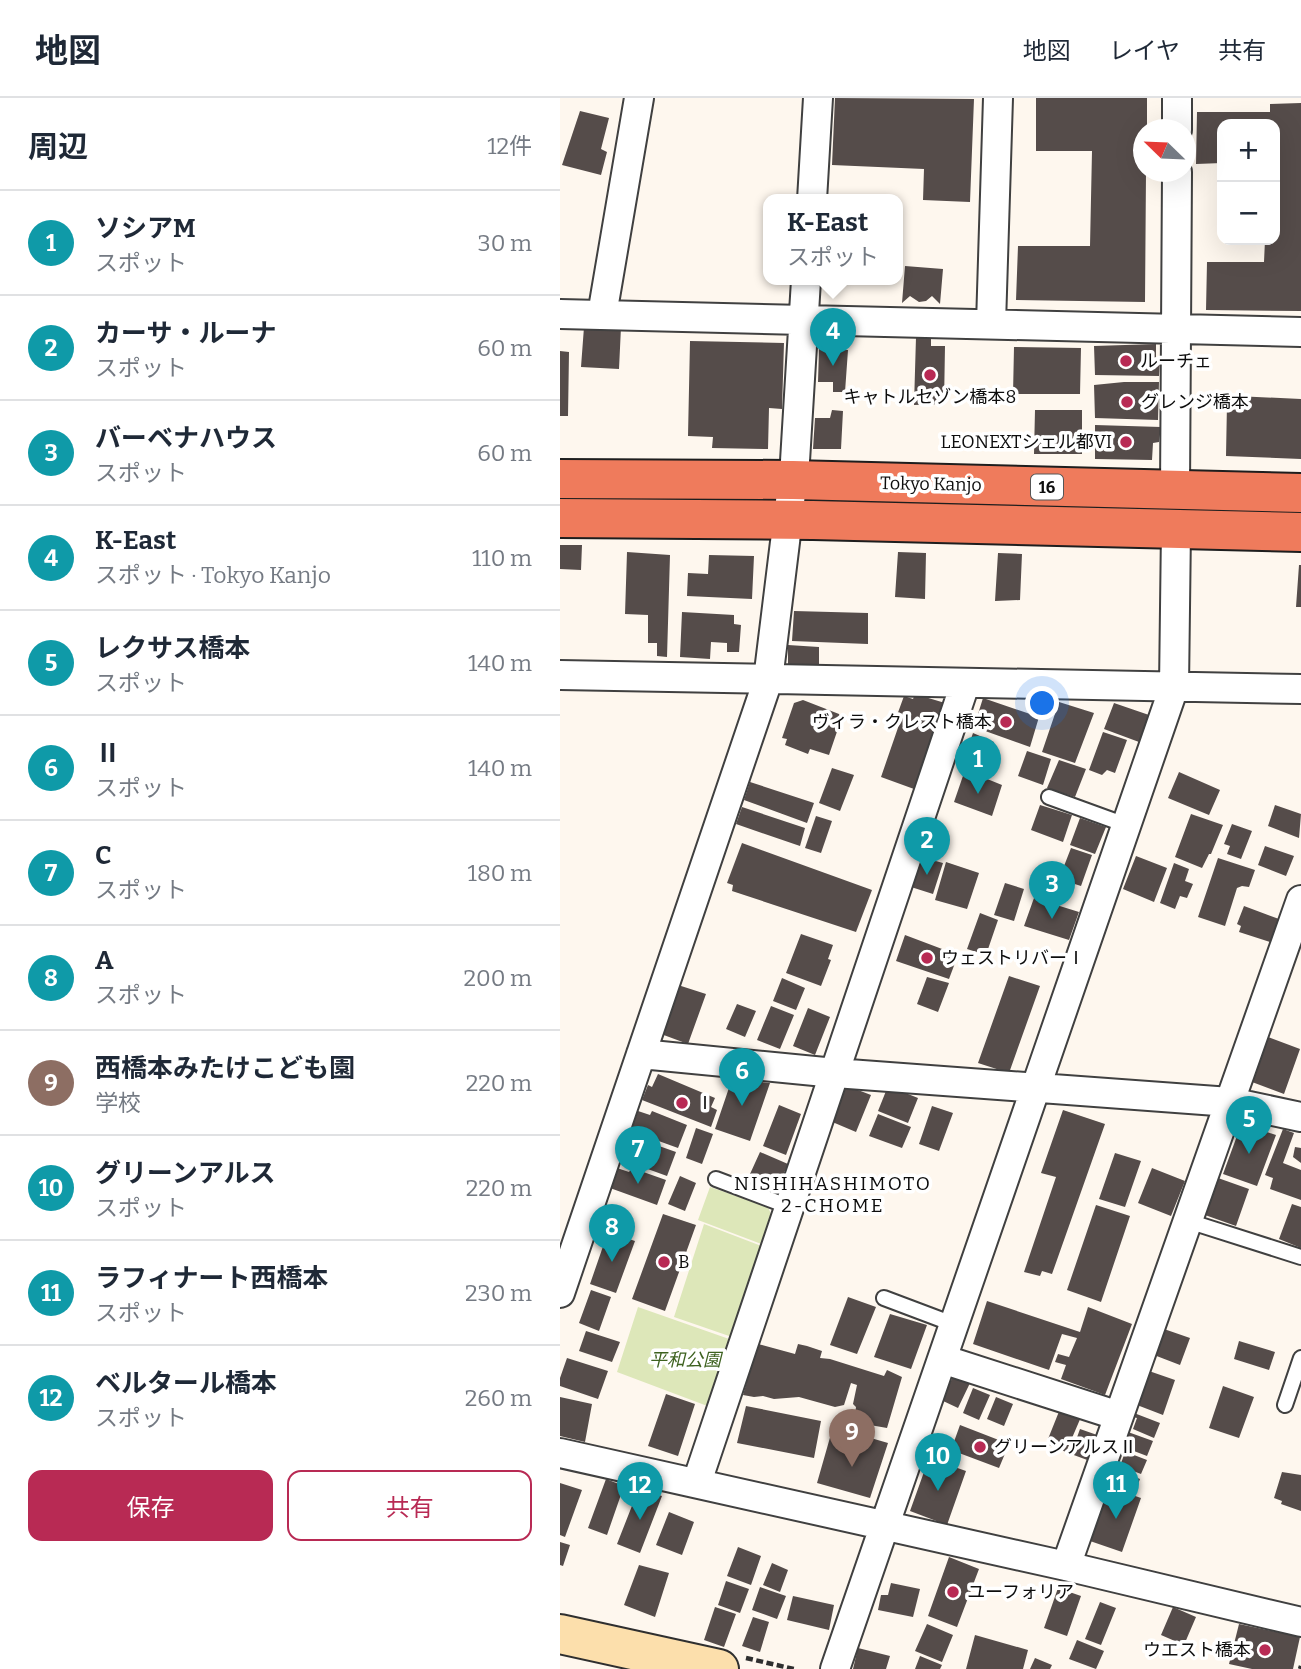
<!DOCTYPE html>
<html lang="ja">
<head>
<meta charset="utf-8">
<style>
	body { margin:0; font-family:Bitter,"Noto Sans JP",serif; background:#f2f2f3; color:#1f2937 }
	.controls { position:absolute; right:21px; top:21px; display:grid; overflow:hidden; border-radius:14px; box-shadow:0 7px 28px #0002 }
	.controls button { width:63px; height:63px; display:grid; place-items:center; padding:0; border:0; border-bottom:2px solid #e0e1e3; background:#fff; color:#1f2937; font:35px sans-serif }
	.compass { position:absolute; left:573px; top:21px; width:63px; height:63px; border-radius:50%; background:#fff; box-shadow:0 7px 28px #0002; rotate:293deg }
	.you { position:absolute; left:483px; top:606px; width:24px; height:24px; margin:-18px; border:5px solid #fff; border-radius:50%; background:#1a73e8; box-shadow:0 0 0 10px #1a73e833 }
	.badge { display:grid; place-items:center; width:46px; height:46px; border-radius:50%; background:#b82a54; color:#fff; font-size:23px; font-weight:700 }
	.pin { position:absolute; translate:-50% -58px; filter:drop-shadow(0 2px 4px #0008) }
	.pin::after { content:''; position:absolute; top:37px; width:24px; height:21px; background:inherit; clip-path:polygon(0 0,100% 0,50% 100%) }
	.popup { position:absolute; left:203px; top:96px; width:140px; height:91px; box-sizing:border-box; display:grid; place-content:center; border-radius:14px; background:#fff; filter:drop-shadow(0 2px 5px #0005); font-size:23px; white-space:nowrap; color:#747a83 }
	.popup b { font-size:26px; color:#1f2937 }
	.popup::after { content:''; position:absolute; left:50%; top:100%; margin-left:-14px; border:14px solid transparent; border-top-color:#fff }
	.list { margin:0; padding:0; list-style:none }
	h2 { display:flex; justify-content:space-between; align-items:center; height:91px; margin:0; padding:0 28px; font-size:30px }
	h2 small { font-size:23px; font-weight:400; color:#747a83 }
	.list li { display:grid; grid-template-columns:46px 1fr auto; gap:21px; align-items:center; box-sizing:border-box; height:105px; padding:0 28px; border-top:2px solid #e0e1e3 }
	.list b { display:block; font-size:26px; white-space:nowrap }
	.list p { margin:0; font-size:23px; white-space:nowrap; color:#747a83 }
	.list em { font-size:23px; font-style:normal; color:#747a83 }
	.actions { display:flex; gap:14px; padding:21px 28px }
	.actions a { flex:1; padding:16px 0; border:2px solid #b82a54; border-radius:14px; text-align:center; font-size:24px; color:#b82a54 }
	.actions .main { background:#b82a54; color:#fff }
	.map { position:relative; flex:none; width:741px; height:1571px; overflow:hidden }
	header { display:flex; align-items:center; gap:42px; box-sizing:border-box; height:98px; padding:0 35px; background:#fff; border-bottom:2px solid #e0e1e3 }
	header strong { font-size:33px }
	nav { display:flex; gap:38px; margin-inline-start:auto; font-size:24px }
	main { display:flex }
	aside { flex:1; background:#fff }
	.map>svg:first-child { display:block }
</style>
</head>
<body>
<header>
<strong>地図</strong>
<nav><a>地図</a><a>レイヤ</a><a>共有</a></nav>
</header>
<main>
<aside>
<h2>周辺<small>12件</small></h2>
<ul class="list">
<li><span class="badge" style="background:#0f9aa8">1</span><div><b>ソシアM</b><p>スポット</p></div><em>30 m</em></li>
<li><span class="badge" style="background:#0f9aa8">2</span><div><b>カーサ・ルーナ</b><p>スポット</p></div><em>60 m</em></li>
<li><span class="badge" style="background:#0f9aa8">3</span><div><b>バーベナハウス</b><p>スポット</p></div><em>60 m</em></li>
<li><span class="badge" style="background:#0f9aa8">4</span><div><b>K-East</b><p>スポット · Tokyo Kanjo</p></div><em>110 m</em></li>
<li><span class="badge" style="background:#0f9aa8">5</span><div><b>レクサス橋本</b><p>スポット</p></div><em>140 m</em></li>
<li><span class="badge" style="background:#0f9aa8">6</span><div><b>Ⅱ</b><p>スポット</p></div><em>140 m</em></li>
<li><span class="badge" style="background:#0f9aa8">7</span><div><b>C</b><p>スポット</p></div><em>180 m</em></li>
<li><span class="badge" style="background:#0f9aa8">8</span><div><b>A</b><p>スポット</p></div><em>200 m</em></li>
<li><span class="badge" style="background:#8d6e63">9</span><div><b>西橋本みたけこども園</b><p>学校</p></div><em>220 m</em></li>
<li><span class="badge" style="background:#0f9aa8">10</span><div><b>グリーンアルス</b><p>スポット</p></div><em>220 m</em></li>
<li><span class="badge" style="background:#0f9aa8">11</span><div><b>ラフィナート西橋本</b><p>スポット</p></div><em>230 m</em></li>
<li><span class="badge" style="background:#0f9aa8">12</span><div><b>ベルタール橋本</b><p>スポット</p></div><em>260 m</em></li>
</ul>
<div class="actions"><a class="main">保存</a><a>共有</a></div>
</aside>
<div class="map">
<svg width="741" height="1571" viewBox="0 0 741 1571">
	<rect width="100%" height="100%" fill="#fef7ee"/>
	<path fill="#dde7b9" d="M150,1089L208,1109L213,1121L204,1147L138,1122Z
		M144,1126L204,1149L172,1239L114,1219Z
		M78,1209L172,1242L150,1309L57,1274Z"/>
	<path fill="#554c4a" d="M275,0L414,1L410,104L363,102L364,71L272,67Z
		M476,0H587V32H584V74H586L585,204L456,202L458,148H530L532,53H476Z
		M741,5V213L646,212L647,164H704L705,142H715V26H662V65L636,66L637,14H710V6Z
		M20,13L49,20L41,51L47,54L41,77L2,67Z
		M345,168L383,171L380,206L372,198L366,203L359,204L350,198L342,205Z
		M24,229H61L59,271L21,269Z
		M356,239L371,240V248H385L384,306L354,307Z
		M130,243L224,245L222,311L209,310L208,351L152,350L153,339L128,338Z
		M596,246V262L600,263L599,278L535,277L534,248Z
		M454,249L521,250L520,296H453Z
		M259,251L288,252L285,294H273V284H258Z
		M0,253L9,254L8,318H0Z
		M564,284H599L598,322L535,320L534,287Z
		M676,298L741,301V361L666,358L667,305H675Z
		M272,312L283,313L281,351H253L255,320H270Z
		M475,312H522V356H474Z
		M535,327L601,329L599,344L593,345L592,362L535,361Z
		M0,447H22L21,472L0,471Z
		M67,454L110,457L107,559L97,558V545H88V517L65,516Z
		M338,454L366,455L365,501L335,499Z
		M438,455L462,456L460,502L435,503Z
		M149,457L194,458L192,501L127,498L128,475L148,476Z
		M739,467H741V509H736Z
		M234,513L308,515V546L232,543Z
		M122,514L174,517V526L181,527L179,554H167V545L151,544L150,561L120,559Z
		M228,547L259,549V569L228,568Z
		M355,596L385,605L354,691L321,679L341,621L336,620L344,598L353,601Z
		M423,600L479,619L470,649L414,629Z
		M243,602L279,616L281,622L269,657L250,651L248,656L225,647L227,641L222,640L234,605Z
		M499,604L534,615L515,665L482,654Z
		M554,605L589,617L579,644L544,631Z
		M543,634L567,642L555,675L547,672L542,677L529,672Z
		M413,635L434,644L424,674L402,667Z
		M467,653L491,661L483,687L458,678Z
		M499,662L526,671L515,699L487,690Z
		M272,670L294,677L280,713L259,705Z
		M405,672L442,687L432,718L394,704Z
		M619,674L660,692L649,717L608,700Z
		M190,684L254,705L247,725L184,702Z
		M480,707L512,717L503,744L471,732Z
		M715,707L741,716L739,740L708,728Z
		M182,709L245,730L240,748L176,726Z
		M631,716L663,727L651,756H649L642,770L615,759Z
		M256,718L272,723L261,755L245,750Z
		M520,720L546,729L535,756L510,747Z
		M672,726L692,733L681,761L667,756L670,748L664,746Z
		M182,745L312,792L296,834L172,793L173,787L167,785Z
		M705,748L734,758L726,778L698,767Z
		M511,750L532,757L521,788L499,781Z
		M576,758L607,770L594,804L563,791Z
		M361,759L383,765L373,796L351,789Z
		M658,760L695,772L689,789L682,788L677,790L665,828L638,819Z
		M386,764L419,775L407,811L375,802Z
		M614,765L629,771L625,783L633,786L627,800L620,798L615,811L600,805Z
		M445,785L464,791L454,823L434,817Z
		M474,800L519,814L509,842L464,828Z
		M684,808L719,821L710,844L679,834L681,828L677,826Z
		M420,815L438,822L426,857L407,851Z
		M241,836L273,847L268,861L271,862L261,888L226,875Z
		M345,837L398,857L389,881L336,863Z
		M449,878L480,888L449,975L418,965Z
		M367,879L389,885L378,914L357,906Z
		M222,880L245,890L236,912L213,903Z
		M118,887L146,896L128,946L101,936Z
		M177,906L196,913L185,939L166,931Z
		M211,908L234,917L220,951L197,942Z
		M248,910L270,919L255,957L233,948Z
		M708,939L740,951L724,996L692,984Z
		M98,976L155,1000L151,1009L157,1012L151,1029L82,1002L88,987L92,989Z
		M172,981L210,985L190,1043L155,1031Z
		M285,987L311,997L296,1034L270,1023Z
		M328,988L358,1000L348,1025L318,1013Z
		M219,1007L241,1016L226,1057L203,1048Z
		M372,1008L393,1015L379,1053L359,1046Z
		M503,1012L545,1026L492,1176L482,1173L480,1178L464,1174L496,1079L481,1075Z
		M78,1013L90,1017L92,1013L127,1027L118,1050L71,1033Z
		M318,1016L351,1029L342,1050L309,1038Z
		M684,1026L716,1037L697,1088L663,1076L681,1027Z
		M136,1030L153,1036L142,1066L126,1060Z
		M723,1031L734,1035L723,1065L741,1072V1102L710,1091L713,1080L705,1077Z
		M67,1042L79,1046L82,1042L116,1054L107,1078L60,1061Z
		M735,1049L741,1050V1065L733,1059Z
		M200,1054L228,1066L218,1088L190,1076Z
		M555,1055L581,1063L565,1109L539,1101Z
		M57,1070L69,1074L72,1070L106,1082L97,1107L50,1090Z
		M592,1070L625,1083L611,1118L578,1105Z
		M120,1078L136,1085L125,1113L108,1106Z
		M658,1080L689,1091L676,1128L645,1117Z
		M732,1106L741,1109V1150L719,1141Z
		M536,1107L570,1118L541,1204L507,1192Z
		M103,1116L136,1127L105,1213L72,1201Z
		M48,1134L75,1143L56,1195L30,1186Z
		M31,1192L51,1199L39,1233L19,1225Z
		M288,1199L316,1209L297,1256L270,1247Z
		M427,1203L520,1234L528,1209L572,1226L545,1297L501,1281L506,1267L495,1264L498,1256L509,1259L517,1240L502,1236L489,1272L413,1246Z
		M330,1216L367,1227L351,1271L314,1259Z
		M604,1231L630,1240L620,1267L594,1257Z
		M26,1233L60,1244L52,1264L19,1253Z
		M679,1243L715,1254L709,1272L674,1261Z
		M198,1246L235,1256L238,1246L247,1248L262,1253L260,1260L270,1261L324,1278L327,1272L342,1279L327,1330L310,1327L311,1321L295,1317L296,1309L293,1306L297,1287L291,1285L284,1307L275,1309L239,1299L214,1301L203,1298L194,1299L183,1297Z
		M7,1260L48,1273L38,1301L0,1288V1280Z
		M589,1273L615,1282L603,1317L577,1307Z
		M394,1277L410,1285L398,1310L381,1302Z
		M663,1288L694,1299L679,1340L649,1330Z
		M413,1290L430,1297L419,1322L403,1315Z
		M106,1296L135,1306L118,1358L88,1348Z
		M0,1299L32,1306L25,1344L0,1338Z
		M436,1299L453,1306L444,1328L427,1321Z
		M186,1308L261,1323L254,1360L177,1345Z
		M500,1311L521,1319L506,1354L486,1346Z
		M574,1315L600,1325L594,1340L573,1331L577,1320L573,1319Z
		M400,1327L449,1346L439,1370L391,1352Z
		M273,1329L328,1345L310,1400L257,1385Z
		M520,1331L540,1338L530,1363L511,1356Z
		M568,1334L593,1343L587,1358L566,1350L570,1339L566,1337Z
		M561,1352L587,1362L581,1376L560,1368L564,1357L560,1356Z
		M369,1360L406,1373L387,1427L350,1413Z
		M554,1371L580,1381L574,1396L553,1388L557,1376L553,1375Z
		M722,1374L741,1377V1413L721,1406L722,1403L714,1400Z
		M46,1381L64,1388L47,1437L28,1430Z
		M0,1385L22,1392L5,1439L0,1437Z
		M549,1389L581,1400L562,1454L530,1443Z
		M79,1390L102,1398L80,1455L57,1446Z
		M109,1414L134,1424L122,1457L96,1447Z
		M0,1444L10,1447L3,1468L0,1467Z
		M178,1449L201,1458L191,1487L167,1478Z
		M389,1459L419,1471L397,1529L368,1518Z
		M212,1465L228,1472L220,1494L203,1487Z
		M79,1467L109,1475L95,1519L64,1507Z
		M166,1483L189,1491L180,1515L158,1507Z
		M331,1485L360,1491L353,1519L318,1512L321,1497H328Z
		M200,1489L226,1498L217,1521L192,1512Z
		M498,1490L521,1498L507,1538L484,1530Z
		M233,1498L274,1507L269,1532L227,1522Z
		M540,1504L556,1510L541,1547L525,1541Z
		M155,1509L176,1516L164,1549L144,1542Z
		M613,1509L636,1519L624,1547L601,1537Z
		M193,1519L209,1524L200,1554L182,1548Z
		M367,1526L393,1537L382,1564L355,1553Z
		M679,1526L740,1539L733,1571H692L669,1566Z
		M415,1537L468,1552L463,1571H406Z
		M517,1542L544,1553L536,1571L509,1561Z
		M298,1550L330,1558L326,1571H293Z
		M360,1558L382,1567L380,1571H355Z
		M475,1560L492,1567L490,1571H470Z"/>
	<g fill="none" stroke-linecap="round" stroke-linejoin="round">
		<g stroke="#404040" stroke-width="18">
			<path id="lane" d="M489,699L566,727
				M156,1081L230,1109
				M628,1123L741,1159
				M324,1200L393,1226
				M725,1307L741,1260"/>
		</g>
		<g stroke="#404040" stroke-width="32">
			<path id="street" d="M617,32V0
				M252,102L258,0
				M0,216L741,234
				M42,217L79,0
				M431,226L438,0
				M615,392L617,74
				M0,577L741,591
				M81,956L275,975L670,1004L741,1019
				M0,1195L208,582L235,363L246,182
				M382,1261L559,1318
				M0,1355L506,1468L741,1524
				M137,1384L405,586
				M506,1468L741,802
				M275,1571L614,589L616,431"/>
		</g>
		<g stroke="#2f2f2f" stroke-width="42">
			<path id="secondary" d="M0,1536L159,1571"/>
		</g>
		<g stroke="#1e1e1e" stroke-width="42">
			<path id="highway" d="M0,381L233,382L741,395
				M0,420L253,422L741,434"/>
		</g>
		<path stroke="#2f2f2f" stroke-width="4.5" stroke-dasharray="7 3.5" stroke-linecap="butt" d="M186,1560L234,1571
			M740,1571L741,1568"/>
		<use href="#lane" stroke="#fff" stroke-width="14"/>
		<use href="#street" stroke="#fff" stroke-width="28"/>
		<use href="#secondary" stroke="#fcdfac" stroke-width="38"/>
		<use href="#highway" stroke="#ef7b5c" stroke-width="38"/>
	</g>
	<g fill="#b82a54" stroke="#fff" stroke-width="2.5">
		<circle cx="566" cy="263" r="7"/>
		<circle cx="370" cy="277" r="7"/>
		<circle cx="567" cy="304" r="7"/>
		<circle cx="566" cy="344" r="7"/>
		<circle cx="446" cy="624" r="7"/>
		<circle cx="367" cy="860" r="7"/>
		<circle cx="122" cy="1005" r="7"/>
		<circle cx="104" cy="1164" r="7"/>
		<circle cx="420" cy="1349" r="7"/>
		<circle cx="393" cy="1494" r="7"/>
		<circle cx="705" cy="1552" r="7"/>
	</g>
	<g text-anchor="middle" stroke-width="7" stroke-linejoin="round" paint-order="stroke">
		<rect fill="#fff" stroke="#565656" stroke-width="2" x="471" y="376.5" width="32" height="25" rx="5"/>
		<g font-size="16" font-weight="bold" fill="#0d0d0d">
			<text x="487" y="395">16</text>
		</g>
		<g font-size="18" fill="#0d0d0d" stroke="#fff" text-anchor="start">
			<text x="580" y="269">ルーチェ</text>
			<text x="370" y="305" text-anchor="middle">キャトルセゾン橋本8</text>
			<text x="581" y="310">グレンジ橋本</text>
			<text x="552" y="350" text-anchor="end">LEONEXTシェル都VI</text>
			<text x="432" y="630" text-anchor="end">ヴィラ・クレスト橋本</text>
			<text x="381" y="866">ウェストリバーⅠ</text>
			<text x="136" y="1011">Ⅰ</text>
			<text x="118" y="1170">B</text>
			<text x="434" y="1355">グリーンアルスⅡ</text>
			<text x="407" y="1500">ユーフォリア</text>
			<text x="691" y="1558" text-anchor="end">ウエスト橋本</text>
		</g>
		<g font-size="18" fill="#0d0d0d" stroke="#fff">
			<text transform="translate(371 386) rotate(1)" y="6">Tokyo Kanjo</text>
		</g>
		<g font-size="18" font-style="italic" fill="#3e6220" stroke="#fff">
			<text x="125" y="1268">平和公園</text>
		</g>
		<g font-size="19" letter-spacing="2" fill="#0d0d0d" stroke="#fff">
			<text x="273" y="1092">NISHIHASHIMOTO<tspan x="273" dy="22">2-CHOME</tspan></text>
		</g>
	</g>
</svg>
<div class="controls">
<button>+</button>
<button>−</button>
</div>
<svg class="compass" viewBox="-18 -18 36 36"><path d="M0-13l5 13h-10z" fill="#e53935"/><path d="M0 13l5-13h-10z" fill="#747a83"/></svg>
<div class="you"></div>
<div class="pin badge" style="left:418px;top:696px;background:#0f9aa8">1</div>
<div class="pin badge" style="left:367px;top:777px;background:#0f9aa8">2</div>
<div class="pin badge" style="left:492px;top:821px;background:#0f9aa8">3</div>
<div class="pin badge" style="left:273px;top:268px;background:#0f9aa8">4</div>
<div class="popup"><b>K-East</b>スポット</div>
<div class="pin badge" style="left:689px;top:1056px;background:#0f9aa8">5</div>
<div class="pin badge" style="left:182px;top:1008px;background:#0f9aa8">6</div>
<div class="pin badge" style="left:78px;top:1086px;background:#0f9aa8">7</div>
<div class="pin badge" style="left:52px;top:1164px;background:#0f9aa8">8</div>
<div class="pin badge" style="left:292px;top:1369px;background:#8d6e63">9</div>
<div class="pin badge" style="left:378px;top:1393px;background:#0f9aa8">10</div>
<div class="pin badge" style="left:556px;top:1421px;background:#0f9aa8">11</div>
<div class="pin badge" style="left:80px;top:1422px;background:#0f9aa8">12</div>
</div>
</main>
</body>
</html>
